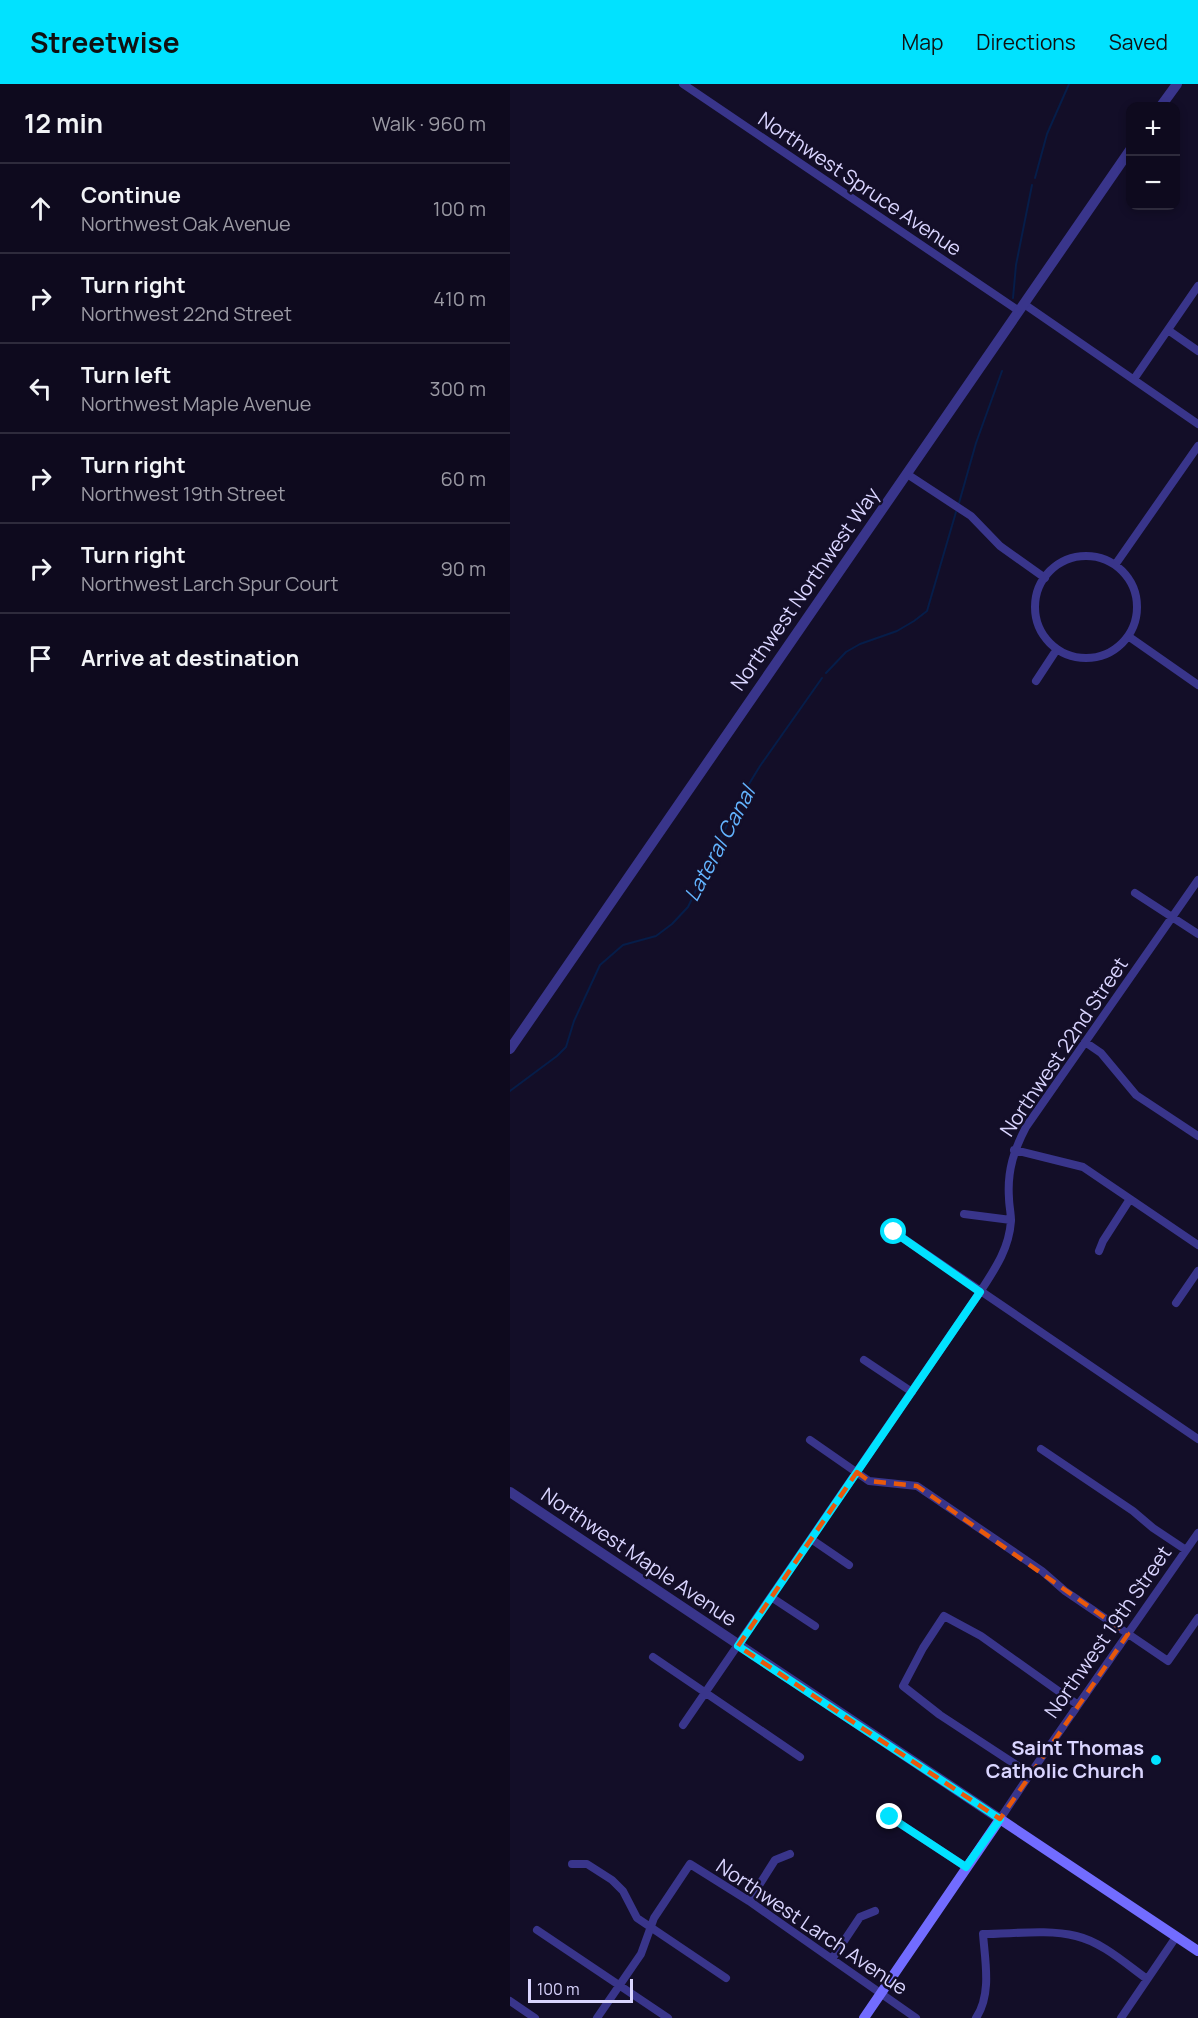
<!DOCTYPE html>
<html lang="en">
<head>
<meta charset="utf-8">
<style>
	body { margin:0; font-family:Manrope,sans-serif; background:#171327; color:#f1f3f6 }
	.controls { position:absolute; right:18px; top:18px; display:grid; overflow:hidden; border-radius:12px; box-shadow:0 3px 9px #0003 }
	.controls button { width:54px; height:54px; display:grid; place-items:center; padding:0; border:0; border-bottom:2px solid #2e2b3c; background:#0e0a1e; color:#f1f3f6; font:30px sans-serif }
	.scale { position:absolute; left:18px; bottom:15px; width:105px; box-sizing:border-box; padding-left:6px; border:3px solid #dad5ff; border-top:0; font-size:16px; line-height:21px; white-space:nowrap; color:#dad5ff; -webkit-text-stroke:4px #130e28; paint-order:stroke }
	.stop { position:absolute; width:18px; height:18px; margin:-14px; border:4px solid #01e2ff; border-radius:50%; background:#fff }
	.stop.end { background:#01e2ff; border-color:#fff; box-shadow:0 2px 6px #0008 }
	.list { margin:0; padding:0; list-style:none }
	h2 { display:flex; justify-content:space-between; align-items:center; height:78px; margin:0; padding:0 24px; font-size:26px }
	h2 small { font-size:20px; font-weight:400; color:#9b9aa4 }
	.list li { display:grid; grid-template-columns:39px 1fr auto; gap:18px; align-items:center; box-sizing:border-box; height:90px; padding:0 24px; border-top:2px solid #2e2b3c }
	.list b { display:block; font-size:22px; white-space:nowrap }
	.list p { margin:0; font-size:20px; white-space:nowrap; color:#9b9aa4 }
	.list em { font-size:20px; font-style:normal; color:#9b9aa4 }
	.icon { flex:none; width:33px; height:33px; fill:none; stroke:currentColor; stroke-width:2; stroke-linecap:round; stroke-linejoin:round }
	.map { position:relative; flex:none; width:688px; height:1934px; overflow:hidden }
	header { display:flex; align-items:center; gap:36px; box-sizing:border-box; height:84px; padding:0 30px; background:#01e2ff; color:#111 }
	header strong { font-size:28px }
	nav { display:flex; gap:33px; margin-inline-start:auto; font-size:21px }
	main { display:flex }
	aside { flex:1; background:#0e0a1e }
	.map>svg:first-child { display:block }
</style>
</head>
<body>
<header>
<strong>Streetwise</strong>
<nav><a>Map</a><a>Directions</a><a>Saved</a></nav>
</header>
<main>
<aside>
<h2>12 min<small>Walk · 960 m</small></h2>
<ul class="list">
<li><svg class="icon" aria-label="ahead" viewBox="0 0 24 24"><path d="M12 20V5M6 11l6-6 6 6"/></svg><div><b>Continue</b><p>Northwest Oak Avenue</p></div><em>100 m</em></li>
<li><svg class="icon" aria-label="right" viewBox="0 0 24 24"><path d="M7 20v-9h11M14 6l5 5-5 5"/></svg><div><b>Turn right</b><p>Northwest 22nd Street</p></div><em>410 m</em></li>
<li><svg class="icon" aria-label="left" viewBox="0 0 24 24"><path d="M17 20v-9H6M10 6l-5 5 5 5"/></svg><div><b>Turn left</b><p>Northwest Maple Avenue</p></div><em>300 m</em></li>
<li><svg class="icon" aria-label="right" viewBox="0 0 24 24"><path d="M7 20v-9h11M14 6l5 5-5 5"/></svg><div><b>Turn right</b><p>Northwest 19th Street</p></div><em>60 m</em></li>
<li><svg class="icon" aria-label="right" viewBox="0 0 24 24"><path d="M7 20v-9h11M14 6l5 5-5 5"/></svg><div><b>Turn right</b><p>Northwest Larch Spur Court</p></div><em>90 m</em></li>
<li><svg class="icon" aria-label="arrive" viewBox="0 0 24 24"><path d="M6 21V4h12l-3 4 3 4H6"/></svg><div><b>Arrive at destination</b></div></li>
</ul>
</aside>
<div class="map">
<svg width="688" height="1934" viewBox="0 0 688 1934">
	<rect width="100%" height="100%" fill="#130e28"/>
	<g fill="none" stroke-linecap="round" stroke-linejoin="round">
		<path stroke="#061d49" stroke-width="2" d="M525,94L537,50L559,0
			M503,214L506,181L522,101
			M449,419L466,359L492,287
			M316,589L336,568L350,560L387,547L404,537L417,527L446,428
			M0,1007L47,972L56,963L64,937L90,881L113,861L146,852L162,840L178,823L228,718L250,682L312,594"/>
		<path stroke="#39358b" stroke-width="8" d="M173,0L509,227
			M514,220L688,340
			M658,246L688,267
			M624,295L688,202
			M397,390L461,432L490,462L535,494
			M525 523a51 51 0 1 1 102 0a51 51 0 1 1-102 0Z
			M605,481L688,362
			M618,552L688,601
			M526,597L547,565
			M625,809L688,850
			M575,958L591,969L626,1011L688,1052
			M504,1066L573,1083L688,1161
			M454,1130L501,1136
			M384,1148L688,1355
			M589,1167L593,1157L620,1115
			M666,1219L688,1187
			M354,1276L402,1308
			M300,1356L359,1397L407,1402L532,1487L555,1507L658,1577L688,1534
			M531,1365L623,1427L643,1444L676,1466
			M301,1455L339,1481
			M261,1513L305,1542
			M143,1573L290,1673
			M173,1641L470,1208C485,1185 499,1165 501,1137C501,1129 499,1121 499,1114C497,1087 504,1066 516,1043L688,796
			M520,1690L430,1631L393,1602L413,1564L434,1532L471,1552L568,1621
			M380,1733L456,1783
			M490,1735L520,1690L688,1449
			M62,1780H77L102,1796L113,1807L127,1834L216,1894
			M239,1817L265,1776L280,1770
			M27,1846L158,1934
			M322,1875L350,1833L365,1827
			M0,1917L25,1934
			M87,1934L131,1870L144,1834L180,1780L239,1817L406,1934
			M466,1934C482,1910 475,1877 473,1850C502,1850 538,1845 566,1852C592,1858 616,1880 637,1895
			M611,1934L666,1853"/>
		<path stroke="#39358b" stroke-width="10" d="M651,22L667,0
			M0,965L620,66
			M0,1408L490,1735"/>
		<path stroke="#726cff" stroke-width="10" d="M354,1934L490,1735L688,1867"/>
	</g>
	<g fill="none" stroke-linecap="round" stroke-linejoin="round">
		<path stroke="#01e2ff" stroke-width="8" d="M380,1733L456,1783L490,1735L228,1562L470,1208L384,1148"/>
	</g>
	<path fill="none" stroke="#e8590c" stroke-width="4.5" stroke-dasharray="12 8" stroke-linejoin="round" d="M347,1388L359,1397L407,1402L618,1550L490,1735L228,1562Z"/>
	<circle fill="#01e2ff" stroke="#130e28" stroke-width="2" cx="646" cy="1676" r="6"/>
	<g text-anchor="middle" stroke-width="5" stroke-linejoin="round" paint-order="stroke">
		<g font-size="20" fill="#dad5ff" stroke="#130e28">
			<text transform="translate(350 100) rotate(34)" y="7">Northwest Spruce Avenue</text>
			<text transform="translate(295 505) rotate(-55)" y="7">Northwest Northwest Way</text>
			<text transform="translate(554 963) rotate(-56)" y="7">Northwest 22nd Street</text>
			<text transform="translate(129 1473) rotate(34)" y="7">Northwest Maple Avenue</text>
			<text transform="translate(598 1548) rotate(-55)" y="7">Northwest 19th Street</text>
			<text transform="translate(302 1843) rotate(34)" y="7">Northwest Larch Avenue</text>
		</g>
		<g font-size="20" font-weight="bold" fill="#dad5ff" stroke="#130e28" text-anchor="end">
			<text x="634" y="1671">Saint Thomas<tspan x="634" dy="23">Catholic Church</tspan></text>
		</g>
		<g font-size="21" font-style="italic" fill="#63b4ff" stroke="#130e28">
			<text transform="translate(210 760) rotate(-62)" y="7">Lateral Canal</text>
		</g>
	</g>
</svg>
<div class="controls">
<button>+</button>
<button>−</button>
</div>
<div class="scale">100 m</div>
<div class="stop" style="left:384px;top:1148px"></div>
<div class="stop end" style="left:380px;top:1733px"></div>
</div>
</main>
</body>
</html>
